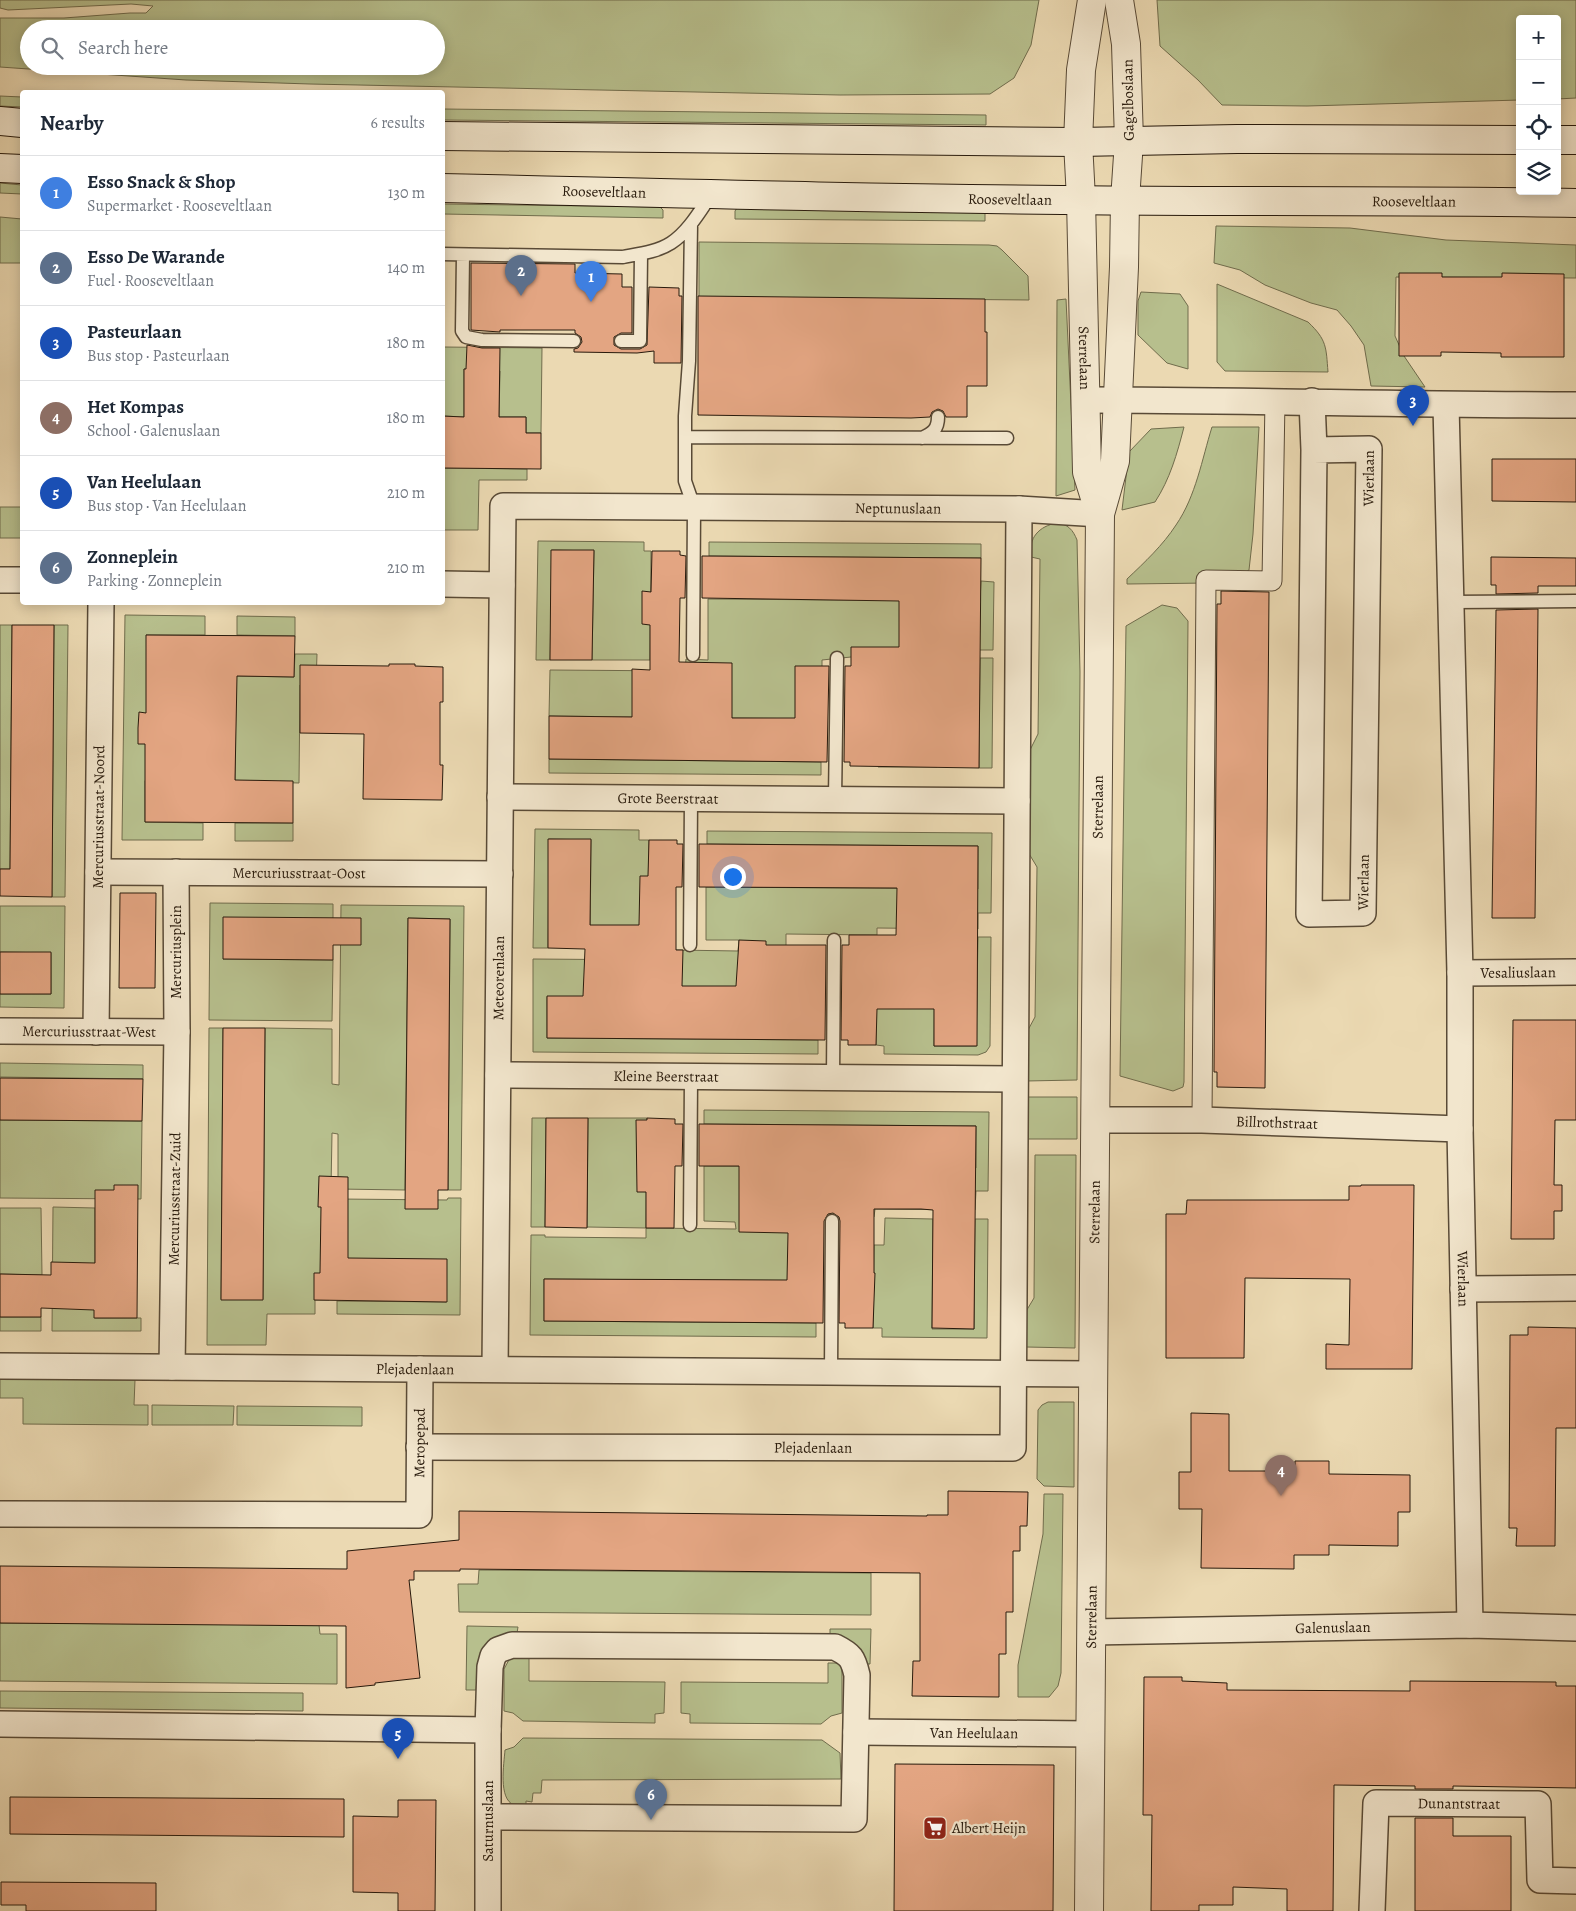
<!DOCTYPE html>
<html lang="en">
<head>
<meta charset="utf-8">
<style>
	body { margin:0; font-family:Alegreya,serif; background:#f6f6f7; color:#1f2937 }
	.controls { position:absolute; right:15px; top:15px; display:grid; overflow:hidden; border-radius:5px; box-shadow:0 2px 12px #0003 }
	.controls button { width:45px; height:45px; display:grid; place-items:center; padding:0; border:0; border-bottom:1px solid #e0e1e3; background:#fff; color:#1f2937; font:25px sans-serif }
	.you { position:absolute; left:732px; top:876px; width:18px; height:18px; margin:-12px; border:4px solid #fff; border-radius:50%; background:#1a73e8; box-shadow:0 0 0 8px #1a73e833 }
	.badge { display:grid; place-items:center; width:32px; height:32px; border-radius:50%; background:#8f2418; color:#fff; font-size:16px; font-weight:700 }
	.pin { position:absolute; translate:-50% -41px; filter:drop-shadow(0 1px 2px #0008) }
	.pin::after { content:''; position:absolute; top:26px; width:18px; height:15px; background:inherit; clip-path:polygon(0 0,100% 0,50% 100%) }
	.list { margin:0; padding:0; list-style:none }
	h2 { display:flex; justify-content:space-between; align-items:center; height:65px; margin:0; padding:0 20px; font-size:21px }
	h2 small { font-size:16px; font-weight:400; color:#747a83 }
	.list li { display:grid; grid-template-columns:32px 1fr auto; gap:15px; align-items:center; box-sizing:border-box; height:75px; padding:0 20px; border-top:1px solid #e0e1e3 }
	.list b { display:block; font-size:19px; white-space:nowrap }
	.list p { margin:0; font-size:16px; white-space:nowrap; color:#747a83 }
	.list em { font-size:16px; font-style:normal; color:#747a83 }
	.icon { flex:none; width:28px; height:28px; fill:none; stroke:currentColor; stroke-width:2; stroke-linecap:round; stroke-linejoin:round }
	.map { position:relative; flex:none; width:1576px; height:1911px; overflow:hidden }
	.search { position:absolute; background:#fff; box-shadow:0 2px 12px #0003; left:20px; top:20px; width:425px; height:55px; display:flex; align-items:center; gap:12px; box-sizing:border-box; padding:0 18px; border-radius:28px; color:#747a83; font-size:19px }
	.panel { position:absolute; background:#fff; box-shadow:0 2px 12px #0003; left:20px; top:90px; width:425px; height:515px; border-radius:5px }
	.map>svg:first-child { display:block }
</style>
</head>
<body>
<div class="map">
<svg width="1576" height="1911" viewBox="0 0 1576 1911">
	<rect width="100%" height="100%" fill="#ebd9b2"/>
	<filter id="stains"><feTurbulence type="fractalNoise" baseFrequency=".004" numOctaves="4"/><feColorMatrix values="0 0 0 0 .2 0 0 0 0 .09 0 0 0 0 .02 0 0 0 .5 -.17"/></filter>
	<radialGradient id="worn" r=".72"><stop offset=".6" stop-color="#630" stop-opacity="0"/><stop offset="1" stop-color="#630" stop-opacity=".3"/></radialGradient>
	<path fill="#b7bf8d" stroke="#706c4c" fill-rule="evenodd" d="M0,0H1039L1031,45L1014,78L990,94L840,95L310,84L186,80L0,67V18H64L130,13H146L153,6L131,4L8,10L0,8ZM29,29H436V66H29Z
		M1157,0H1576V98L1557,99V19H1520V100L1307,106L1222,105L1198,80L1160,46Z
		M0,96L22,97V107L0,106Z
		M443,109L986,115V125L443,120Z
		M0,183L22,185V194L0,193Z
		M443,204L660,207L663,210V218L443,214Z
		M737,208L985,211V221L735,219V211Z
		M0,217L22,219V263H0Z
		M1216,226L1350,228L1446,240L1576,245V278L1396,277L1395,336L1404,356L1425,387L1371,386L1364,345L1351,326L1337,310L1311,303L1265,285L1240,270L1214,263Z
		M699,242L989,245L997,246L1002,250L1028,276L1029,300L699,297Z
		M1217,284L1308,322C1327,340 1326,347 1328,372L1225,371L1217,362Z
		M1141,292L1180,294L1188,306V369L1167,363L1138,335V301Z
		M1066,299L1075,490L1056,496L1057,300Z
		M443,347L542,348L541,433H526V417H499L500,371L464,369V417L443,416Z
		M1184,427C1177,454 1170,479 1155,502L1122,510L1129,452L1151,429Z
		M1212,427H1259L1253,534L1249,570L1232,580L1209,583L1127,584V579C1145,562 1163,545 1176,525C1196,496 1202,459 1212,427Z
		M443,468L527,469V480H479L478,530H443Z
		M0,507H22V538H0Z
		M1057,523C1068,524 1073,530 1077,540L1080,672L1077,1080L1026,1081L1028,1030L1035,1017L1037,867L1028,852L1029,752L1038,734L1040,559L1031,557C1028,538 1039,526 1057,523Z
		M538,541L644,542V551H651L650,660H592L594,551L552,550L550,660H536Z
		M709,542L981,544V558L709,556Z
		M981,581L994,582L993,650H880L937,767H878L880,658L851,657L822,660V719L549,716L550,670L685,671L686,659L708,660V599L980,601Z
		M1162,605L1177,608L1188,621L1184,1082L1183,1087L1173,1091L1120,1076L1126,626Z
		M125,615L205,616V635H146L203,677L145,781V822L203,823V840H122Z
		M237,616L295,617V636L237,635Z
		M0,625H12L10,869H0Z
		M54,625H68L65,897H52Z
		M295,654H317L316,684L300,685L299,783L235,781L236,676L294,677Z
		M980,658H993L992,768H979Z
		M549,759L821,762V775L549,773Z
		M235,823H293V841H235Z
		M535,829L639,830V840H649L647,949H590L591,840L549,839L548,948H533Z
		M707,831L992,833L991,913H978V929L877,928V935L786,934V945L819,998L547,997V1038L818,1040V1054L533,1052V959L665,960L676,950L738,951L739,940H706V887L978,889V846L707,844Z
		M210,903L333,904V918L223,959L333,960L332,1021L209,1020Z
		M341,905L464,906L461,1190H448L450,919L408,918L405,1190L338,1189V1134L332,1133L329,1300H315V1314H267L266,1345H207L209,1028H223L221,1299H263L265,1028L332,1029V1084L339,1085Z
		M0,906H65L64,1008L0,1007V994H51V953L0,952Z
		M935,936L934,1046H976L978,937H991L990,1046L986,1052L978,1055L884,1054V1046L876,1045L877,949Z
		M0,1063L143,1065V1079L0,1077Z
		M1026,1097H1077V1139H1026Z
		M704,1110L989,1112L988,1191H976L975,1210L875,1209L874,1217H782L816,1225V1281L544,1279V1321L816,1323V1337L530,1335L531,1235H545V1237L646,1238V1228L587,1227L588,1118H647L646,1228L736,1229L735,1222L704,1221V1166L976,1168V1126L704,1124Z
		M532,1118H546L545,1227H531Z
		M0,1120L142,1121L141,1199L0,1198Z
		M1035,1155H1076L1075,1348L1026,1347L1025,1313L1034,1298Z
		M448,1198H461L460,1315L337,1314V1301L446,1302L337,1258L339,1199L447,1200Z
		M53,1207L95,1208V1318H141V1331H52Z
		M0,1208H41L42,1275L0,1274Z
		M885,1218L933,1219L932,1329H974L975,1219H988L987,1338L882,1337V1328H873L874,1245H884Z
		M0,1317H41V1331H0Z
		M0,1379L135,1380L134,1405H148V1425L23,1424V1398H0Z
		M1048,1402H1074V1487L1044,1486L1037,1479L1038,1410L1042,1405Z
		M152,1405L234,1406L233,1425H152Z
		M237,1406L362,1407V1426L237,1425Z
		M1044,1494H1063L1061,1673L1058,1686L1049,1697H1018V1665L1043,1534Z
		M479,1570L871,1573V1615L459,1612L458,1584H478Z
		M0,1623L319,1625L320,1634H337V1684L0,1681Z
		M467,1626L518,1627L517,1633L478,1665L476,1690H466Z
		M830,1629H871L870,1664H866L830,1635Z
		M529,1654V1681L665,1682L664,1713L655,1714V1723L523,1721L513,1713L504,1711V1669L510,1658Z
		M828,1663H840L842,1668V1713L831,1716L821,1724L690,1723V1714L681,1713V1682L828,1683Z
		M0,1691L303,1693V1711L0,1708Z
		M523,1738L822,1740L840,1753L841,1779L542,1780L541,1793H533L532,1802L526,1801V1808C522,1807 517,1807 514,1805C498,1799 504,1764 505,1750L514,1747Z"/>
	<path fill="#e3a582" stroke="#281a0c" d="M471,263L575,264V273L622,274V287H632V333H621L614,337V345L621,349H640L647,345L649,287L679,288V296H682L681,363H654V351L637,353L574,352V349L578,348L582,342L581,337L575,333V330H500V332L471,330Z
		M1399,273H1442V277H1502V273L1564,274V357H1501V353L1441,352V356H1399Z
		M698,296L985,299V332H987V386H967V417H946L943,411L938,409L932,412L930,417L911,418L698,415Z
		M467,345L482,348H500L499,417H526V433H541V469L442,468V416L464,417V369H466Z
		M1492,459H1576V502L1492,501Z
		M551,550H594L592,660H550Z
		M652,551H680V555L686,556L685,598H680L679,662L732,663V718H795V666H829L827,762L549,759V716L632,717V669L650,670V625L642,624V591L651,592Z
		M702,556L981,558L979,768L850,766V762H844L845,666H851V647H899V601L702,598Z
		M1491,557L1576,558V586H1538V593L1496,594V585H1491Z
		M1221,591L1269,592L1265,1088L1217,1087V1072H1214L1217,604H1221Z
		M1538,609L1535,918H1492L1496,610Z
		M12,625H54L52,897L0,896V869H10Z
		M146,635L295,636L294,677L237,676L235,780L293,781V823L145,822V744H138V728L139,712L146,713Z
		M389,664H415V666L443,667V702H440V765H443L442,800L363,799L364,734L300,733V665L389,666Z
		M548,839H591L590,925H639L640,876H648L649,840H677V844H683L682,887H676V950H683L682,986H736L739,940L766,941V945H826L825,1040L547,1038V996H583L585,949L548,948Z
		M699,844L978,846L977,1046H934V1009H877L876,1045H848V1040H841L842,945H849V935H896L897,888L699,887Z
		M120,893H156L155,988H119Z
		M223,917L361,918V945H333V960L223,959Z
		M408,918L450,919L448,1190H438V1209H405Z
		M0,952H51V994H0Z
		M1513,1020H1576V1120H1555L1554,1185H1562V1211H1554V1239H1511Z
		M223,1028H265L263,1300H221Z
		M0,1078L143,1079L142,1121L0,1120Z
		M546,1118H588L587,1228L545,1227Z
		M647,1118L675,1119V1124H683L682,1166H675L674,1228H646V1192H637L636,1120H647Z
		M699,1124L976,1126L974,1329L932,1328L933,1210L921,1209H874V1273H875L873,1328H845V1323H839L840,1221L839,1217L833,1213L828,1214L824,1221L823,1323L544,1321V1279L787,1280L788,1233L739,1232V1166H699Z
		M319,1176L348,1177V1258L447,1259V1302L314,1300V1273H320L321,1207H318Z
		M114,1185H138L137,1318H94V1310L41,1308V1317H0V1274L51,1275V1262L95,1263V1190H114Z
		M1361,1185H1414L1412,1369H1326V1344L1349,1345L1350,1279L1245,1278L1244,1358H1166V1214H1186L1187,1200H1349V1186H1361Z
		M1528,1327L1576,1328V1428H1556L1555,1546H1516L1517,1528H1509L1510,1335H1528Z
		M1191,1413L1229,1414V1471H1295V1461H1329V1474L1410,1475V1512H1398V1546L1329,1545V1555H1294V1569L1201,1568L1202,1509H1179V1472H1191Z
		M948,1491L1028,1492L1027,1526H1020V1551H1013V1612H1006V1654H999V1697L912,1696L913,1661H920V1573L460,1569V1571H414V1580H409L420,1678L375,1683V1685L346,1688V1626L0,1623V1566L347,1569V1551L459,1540V1511L927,1516V1515H948Z
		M1144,1677H1182V1681L1227,1683V1690L1410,1691V1681L1556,1682V1686H1576V1788L1453,1786V1789H1415V1786L1334,1785L1333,1911H1287V1889L1233,1887V1905H1199V1911H1151L1152,1815H1143Z
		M895,1764L1054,1765L1053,1911H894Z
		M10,1797L344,1799V1837L10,1834Z
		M398,1800H436L435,1911H398V1893L353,1892V1816L398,1817Z
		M1415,1818H1453V1836H1511V1911H1415Z
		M1,1882L156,1883V1911H26V1905H1Z"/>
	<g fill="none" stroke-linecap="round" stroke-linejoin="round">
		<g stroke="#594a36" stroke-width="15">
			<path id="service" d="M691,224L689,361L685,416V481L694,507L693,655
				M442,254L623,257C639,254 657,252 671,243C688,232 700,211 711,195
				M463,255L462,331L466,337L482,340L574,341
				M621,341H640L641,254
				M685,437L1007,438
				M922,438C933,433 938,429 938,417
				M1451,602L1576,601
				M835,799L837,658
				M690,945L691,798
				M833,1079L834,940
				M690,1225L691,1077
				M831,1372L832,1221"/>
		</g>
		<g stroke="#594a36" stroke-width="21">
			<path id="pedestrian" d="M1202,1120L1206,580L1272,581L1275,400"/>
		</g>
		<g stroke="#594a36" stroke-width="28">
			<g id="minor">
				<path d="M1085,400C1248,400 1412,405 1576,405"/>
				<path id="s1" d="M1312,401L1314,450L1309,914L1363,913L1369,449L1314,450"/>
				<path id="s2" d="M1446,405L1460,973V1129L1470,1625"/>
				<path d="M0,580H22"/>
				<path d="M442,584L502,585"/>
				<path id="s3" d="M500,797L1017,801"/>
				<path id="s4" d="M98,872L500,874"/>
				<path id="s5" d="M1460,973L1576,972"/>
				<path id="s6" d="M0,1031L177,1032"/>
				<path id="s7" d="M96,1032L101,602"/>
				<path id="s8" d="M498,1075L1014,1079"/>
				<path id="s9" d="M1095,1120H1202L1460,1129"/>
				<path d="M1463,1289L1576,1288"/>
				<path id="s10" d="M0,1366L1093,1374"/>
				<path id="s11" d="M172,1367L177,1032L176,872"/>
				<path id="s12" d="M495,1369L503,506L1019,509L1100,514"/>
				<path id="s13" d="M419,1447L1013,1448L1019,509"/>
				<path id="s14" d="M0,1514L419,1515L420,1369"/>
				<path id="s15" d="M1091,1632L1470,1625L1576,1628"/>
				<path d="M0,1724L488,1730"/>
				<path id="s16" d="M856,1732L1091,1734"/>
				<path d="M488,1911V1730L490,1667L493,1656L498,1650L512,1645L835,1647C851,1655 853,1658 857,1675L854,1819L488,1817"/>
				<path id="s17" d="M1372,1911L1376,1803L1538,1804L1540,1880L1576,1881"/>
			</g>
		</g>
		<g stroke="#594a36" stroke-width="30">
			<g id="tertiary">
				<path id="s18" d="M1092,0L1081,70L1078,142L1081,199L1087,472L1100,514"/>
				<path id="s19" d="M1089,1911L1100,514L1115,461L1124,267L1125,200L1129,141L1126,44L1119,0"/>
			</g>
		</g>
		<g stroke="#281a0c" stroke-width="30">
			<g id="secondary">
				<path d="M0,121L22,123"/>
				<path d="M442,136L1078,142L1237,139L1520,140"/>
				<path d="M1557,140H1576"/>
				<path d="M0,168L22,169"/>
				<path id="s20" d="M442,188C693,194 944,200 1194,201C1322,201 1449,201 1576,203"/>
			</g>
		</g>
		<use href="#service" stroke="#f2e6cd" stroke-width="12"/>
		<use href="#pedestrian" stroke="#f2e6cd" stroke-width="19"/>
		<use href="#minor" stroke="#f2e6cd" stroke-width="25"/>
		<use href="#tertiary" stroke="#f2e6cd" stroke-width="28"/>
		<use href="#secondary" stroke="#f2e6cd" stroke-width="28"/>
	</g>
	<defs>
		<g id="supermarket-square" transform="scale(1.25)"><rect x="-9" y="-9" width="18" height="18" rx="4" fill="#8f2418" stroke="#f2e6cd"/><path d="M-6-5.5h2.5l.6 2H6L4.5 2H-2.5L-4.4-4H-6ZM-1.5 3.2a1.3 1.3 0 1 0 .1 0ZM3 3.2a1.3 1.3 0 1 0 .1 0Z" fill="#fff"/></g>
	</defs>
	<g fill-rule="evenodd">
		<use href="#supermarket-square" x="935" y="1828"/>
	</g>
	<g text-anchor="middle" stroke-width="4.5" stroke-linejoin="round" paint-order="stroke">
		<g font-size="15" fill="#281a0c" stroke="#f2e6cd">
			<text transform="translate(1128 100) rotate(-91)" y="5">Gagelboslaan</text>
			<text dy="5" stroke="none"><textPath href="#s20" startOffset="162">Rooseveltlaan</textPath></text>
			<text dy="5" stroke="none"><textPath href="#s20" startOffset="568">Rooseveltlaan</textPath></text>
			<text dy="5" stroke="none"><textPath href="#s20" startOffset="972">Rooseveltlaan</textPath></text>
			<text dy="5" stroke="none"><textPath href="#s18" startOffset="359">Sterrelaan</textPath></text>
			<text dy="5" stroke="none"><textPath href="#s1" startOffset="1002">Wierlaan</textPath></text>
			<text dy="5" stroke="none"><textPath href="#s12" startOffset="1258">Neptunuslaan</textPath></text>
			<text dy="5" stroke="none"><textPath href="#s3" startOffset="168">Grote Beerstraat</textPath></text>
			<text dy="5" stroke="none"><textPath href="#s19" startOffset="1104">Sterrelaan</textPath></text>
			<text dy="5" stroke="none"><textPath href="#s7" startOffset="215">Mercuriusstraat-Noord</textPath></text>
			<text dy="5" stroke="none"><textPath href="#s4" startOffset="201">Mercuriusstraat-Oost</textPath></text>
			<text dy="5" stroke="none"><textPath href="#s1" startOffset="598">Wierlaan</textPath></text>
			<text transform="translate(176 952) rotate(-90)" y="5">Mercuriusplein</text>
			<text dy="5" stroke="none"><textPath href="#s5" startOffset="58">Vesaliuslaan</textPath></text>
			<text dy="5" stroke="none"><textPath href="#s12" startOffset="391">Meteorenlaan</textPath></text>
			<text dy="5" stroke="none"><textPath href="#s6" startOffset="89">Mercuriusstraat-West</textPath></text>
			<text dy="5" stroke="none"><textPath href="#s8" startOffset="168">Kleine Beerstraat</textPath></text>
			<text dy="5" stroke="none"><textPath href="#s9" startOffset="182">Billrothstraat</textPath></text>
			<text dy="5" stroke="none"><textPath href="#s11" startOffset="168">Mercuriusstraat-Zuid</textPath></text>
			<text dy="5" stroke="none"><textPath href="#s19" startOffset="699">Sterrelaan</textPath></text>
			<text dy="5" stroke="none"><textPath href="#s2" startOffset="874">Wierlaan</textPath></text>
			<text dy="5" stroke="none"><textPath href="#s10" startOffset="415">Plejadenlaan</textPath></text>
			<text dy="5" stroke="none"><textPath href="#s14" startOffset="491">Meropepad</textPath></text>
			<text dy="5" stroke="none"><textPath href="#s13" startOffset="394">Plejadenlaan</textPath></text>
			<text dy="5" stroke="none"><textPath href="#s19" startOffset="294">Sterrelaan</textPath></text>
			<text dy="5" stroke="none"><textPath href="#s15" startOffset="242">Galenuslaan</textPath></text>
			<text dy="5" stroke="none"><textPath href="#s16" startOffset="118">Van Heelulaan</textPath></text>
			<text dy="5" stroke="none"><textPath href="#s17" startOffset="191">Dunantstraat</textPath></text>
			<text transform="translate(488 1821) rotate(-90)" y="5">Saturnuslaan</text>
		</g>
		<g font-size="15" fill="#281a0c" stroke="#f2e6cd" text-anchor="start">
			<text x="952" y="1833">Albert Heijn</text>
		</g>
	</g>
	<rect width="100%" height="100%" filter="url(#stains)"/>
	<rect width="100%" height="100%" fill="url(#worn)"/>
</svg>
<div class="controls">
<button>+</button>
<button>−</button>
<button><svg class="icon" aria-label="locate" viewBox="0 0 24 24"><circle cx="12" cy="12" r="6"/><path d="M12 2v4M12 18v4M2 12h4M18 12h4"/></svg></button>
<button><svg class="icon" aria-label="layers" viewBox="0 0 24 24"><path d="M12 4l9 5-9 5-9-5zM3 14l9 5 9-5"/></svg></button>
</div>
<div class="you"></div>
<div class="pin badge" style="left:591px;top:302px;background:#3f7fe0">1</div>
<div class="pin badge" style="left:521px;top:296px;background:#5c6f8a">2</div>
<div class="pin badge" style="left:1413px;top:426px;background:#1a4fb4">3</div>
<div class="pin badge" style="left:1281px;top:1496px;background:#8d6e63">4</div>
<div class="pin badge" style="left:398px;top:1759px;background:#1a4fb4">5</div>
<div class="pin badge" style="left:651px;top:1820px;background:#5c6f8a">6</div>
<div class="search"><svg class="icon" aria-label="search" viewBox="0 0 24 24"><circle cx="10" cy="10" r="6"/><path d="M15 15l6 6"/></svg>Search here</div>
<section class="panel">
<h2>Nearby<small>6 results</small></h2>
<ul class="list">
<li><span class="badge" style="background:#3f7fe0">1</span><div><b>Esso Snack &amp; Shop</b><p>Supermarket · Rooseveltlaan</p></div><em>130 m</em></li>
<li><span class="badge" style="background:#5c6f8a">2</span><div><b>Esso De Warande</b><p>Fuel · Rooseveltlaan</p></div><em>140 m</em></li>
<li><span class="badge" style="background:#1a4fb4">3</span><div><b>Pasteurlaan</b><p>Bus stop · Pasteurlaan</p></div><em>180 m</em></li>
<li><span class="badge" style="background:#8d6e63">4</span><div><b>Het Kompas</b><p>School · Galenuslaan</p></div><em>180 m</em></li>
<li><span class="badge" style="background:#1a4fb4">5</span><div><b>Van Heelulaan</b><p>Bus stop · Van Heelulaan</p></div><em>210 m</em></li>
<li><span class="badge" style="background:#5c6f8a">6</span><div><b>Zonneplein</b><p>Parking · Zonneplein</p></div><em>210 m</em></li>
</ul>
</section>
</div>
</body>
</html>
